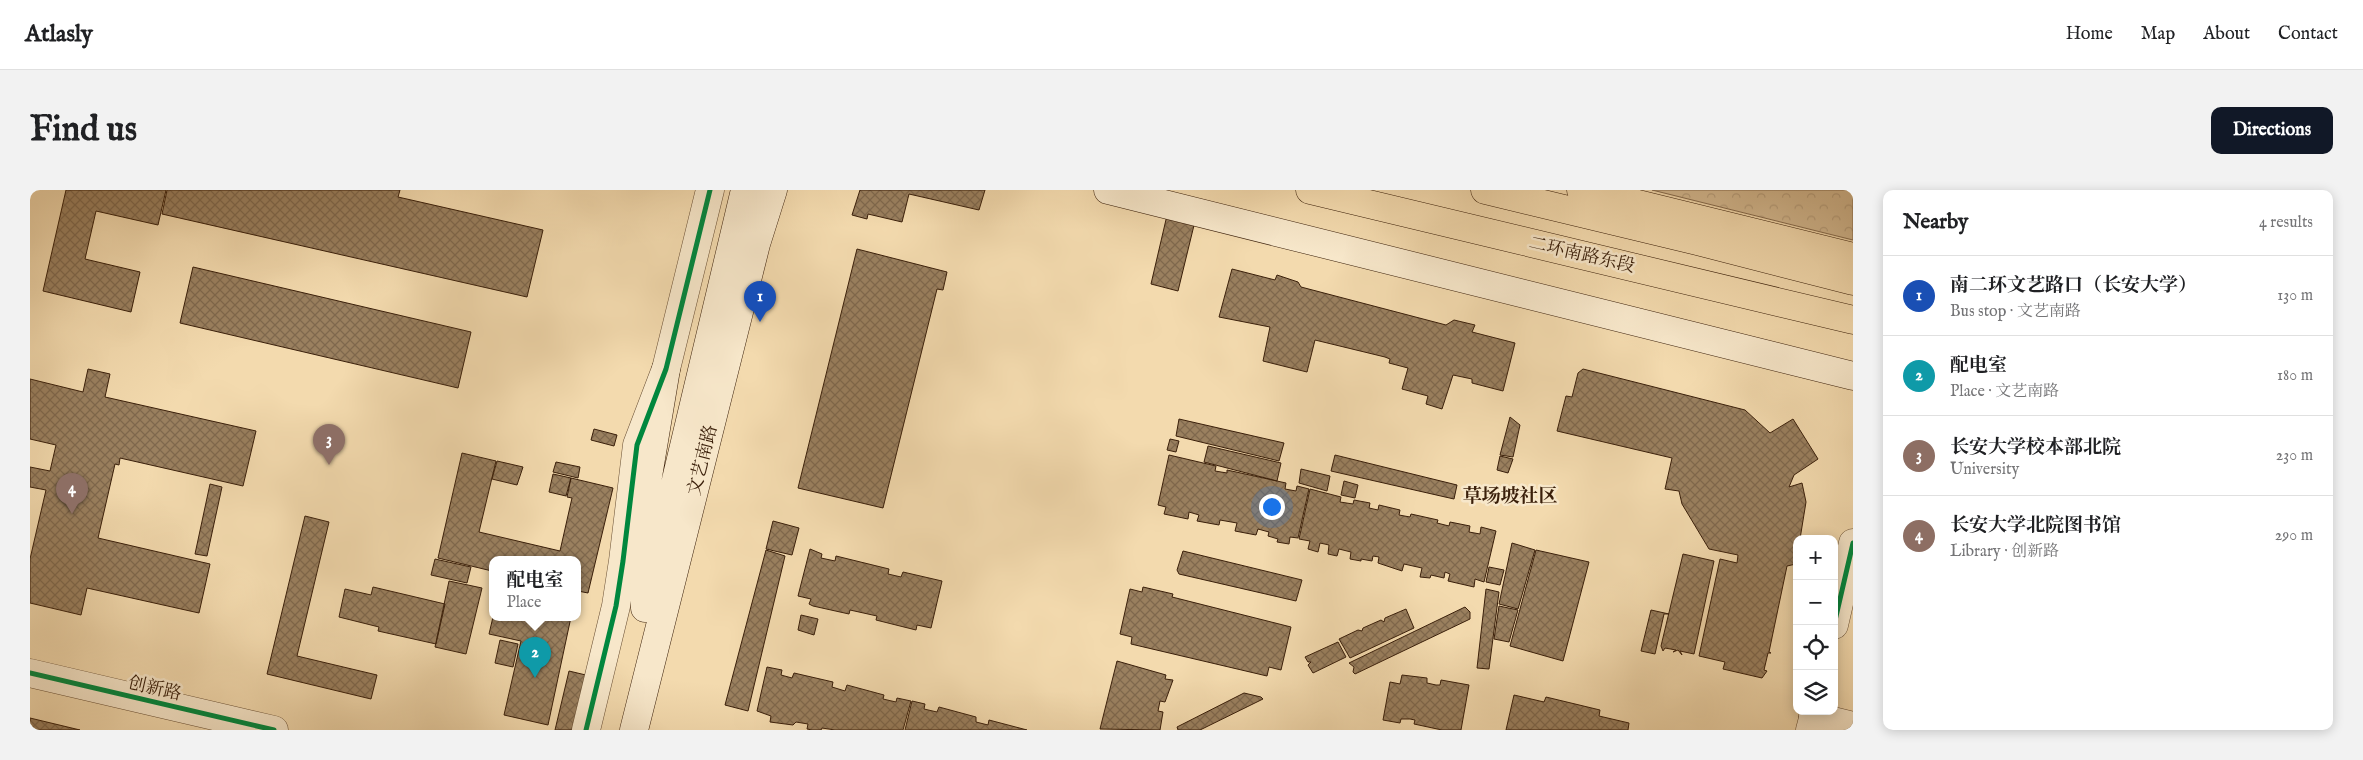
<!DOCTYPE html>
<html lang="en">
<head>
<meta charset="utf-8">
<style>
	body { margin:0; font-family:"IM FELL English","Noto Serif SC",serif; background:#f2f2f2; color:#202124 }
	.controls { position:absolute; right:15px; bottom:15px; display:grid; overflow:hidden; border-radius:10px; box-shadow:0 2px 12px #0003 }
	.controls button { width:45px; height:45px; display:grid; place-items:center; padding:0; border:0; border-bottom:1px solid #e0e0e0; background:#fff; color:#202124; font:25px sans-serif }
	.you { position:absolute; left:1241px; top:316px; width:18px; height:18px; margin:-12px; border:4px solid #fff; border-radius:50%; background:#1a73e8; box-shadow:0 0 0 8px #1a73e833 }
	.badge { display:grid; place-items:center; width:32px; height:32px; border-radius:50%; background:#111827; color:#fff; font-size:16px; font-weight:700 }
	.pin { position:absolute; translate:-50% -41px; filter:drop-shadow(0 1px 2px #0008) }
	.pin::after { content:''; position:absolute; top:26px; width:18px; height:15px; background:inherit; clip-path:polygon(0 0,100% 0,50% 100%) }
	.popup { position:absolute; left:459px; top:366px; width:92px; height:65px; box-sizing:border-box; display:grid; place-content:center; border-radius:10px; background:#fff; filter:drop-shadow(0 1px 4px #0005); font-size:16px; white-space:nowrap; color:#757577 }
	.popup b { font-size:19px; color:#202124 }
	.popup::after { content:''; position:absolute; left:50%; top:100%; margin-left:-10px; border:10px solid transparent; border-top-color:#fff }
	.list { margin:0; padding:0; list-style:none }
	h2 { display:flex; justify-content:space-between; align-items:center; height:65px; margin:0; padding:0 20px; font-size:21px }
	h2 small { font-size:16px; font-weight:400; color:#757577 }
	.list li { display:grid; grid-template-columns:32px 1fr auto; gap:15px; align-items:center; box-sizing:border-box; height:80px; padding:0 20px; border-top:1px solid #e0e0e0 }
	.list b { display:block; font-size:19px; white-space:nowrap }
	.list p { margin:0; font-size:16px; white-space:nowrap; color:#757577 }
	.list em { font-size:16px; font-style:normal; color:#757577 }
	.icon { flex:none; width:28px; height:28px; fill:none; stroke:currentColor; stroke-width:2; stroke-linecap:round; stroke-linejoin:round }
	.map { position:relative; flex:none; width:1823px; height:540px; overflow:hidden; border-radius:10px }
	header { display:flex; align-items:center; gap:30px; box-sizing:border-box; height:70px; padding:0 25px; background:#fff; border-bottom:1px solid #e0e0e0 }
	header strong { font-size:24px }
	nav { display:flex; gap:28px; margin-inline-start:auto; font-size:18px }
	.intro { display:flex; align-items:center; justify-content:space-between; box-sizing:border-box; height:120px; padding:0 30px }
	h1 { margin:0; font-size:35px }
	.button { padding:12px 22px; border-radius:10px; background:#111827; color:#fff; font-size:18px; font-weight:700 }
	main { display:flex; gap:30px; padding:0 30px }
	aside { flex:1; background:#fff; border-radius:10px; box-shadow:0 2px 12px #0003 }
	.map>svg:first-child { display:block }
</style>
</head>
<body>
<header>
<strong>Atlasly</strong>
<nav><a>Home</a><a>Map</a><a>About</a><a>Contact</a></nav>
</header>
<div class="intro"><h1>Find us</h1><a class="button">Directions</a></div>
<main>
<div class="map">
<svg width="1823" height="540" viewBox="0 0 1823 540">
	<defs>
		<pattern id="forest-crowns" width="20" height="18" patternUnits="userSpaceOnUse" patternTransform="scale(1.25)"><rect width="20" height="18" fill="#d4ba92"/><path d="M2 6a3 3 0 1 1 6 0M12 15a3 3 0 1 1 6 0" fill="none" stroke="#b79f7d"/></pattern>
		<pattern id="building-cross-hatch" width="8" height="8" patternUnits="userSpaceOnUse" patternTransform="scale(1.25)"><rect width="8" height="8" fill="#9a805f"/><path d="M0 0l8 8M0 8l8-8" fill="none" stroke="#7f684d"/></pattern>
	</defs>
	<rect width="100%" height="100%" fill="#f3daae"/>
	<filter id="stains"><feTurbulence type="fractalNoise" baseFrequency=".004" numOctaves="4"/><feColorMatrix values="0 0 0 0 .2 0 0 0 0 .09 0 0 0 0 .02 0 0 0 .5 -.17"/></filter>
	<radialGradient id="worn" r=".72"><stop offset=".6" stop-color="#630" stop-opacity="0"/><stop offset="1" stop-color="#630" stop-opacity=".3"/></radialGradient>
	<path fill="url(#forest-crowns)" stroke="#876c4e" d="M1622,0H1823V50Z"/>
	<path fill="url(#building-cross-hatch)" stroke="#3a1f0a" d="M36,0H136L128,35L66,21L55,69L110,82L101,122L13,101Z
		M137,0H370L368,7L513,40L497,107L132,24Z
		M830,0H955L949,20L879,4L872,32L838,24L837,29L822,25Z
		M1138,21L1166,27L1148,101L1121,94Z
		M827,59L917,82L913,100L907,99L853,318L768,298Z
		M163,77L441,142L428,198L150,133Z
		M1202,79L1245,90L1247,85L1268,92L1271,97L1416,135L1424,130L1445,135L1442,142L1485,153L1473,201L1442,193V189L1423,185L1412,219L1396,214L1398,206L1372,199L1378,178L1359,173L1360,169L1355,167L1285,150L1277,182L1233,171L1240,137L1189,127Z
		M58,179L80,184L75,207L226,241L213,296L90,268L89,275L85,274L68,348L180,374L169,423L57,398L51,425L0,413V369L16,300L0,297V277L20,281L26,255L0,249V189L53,202Z
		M1553,179L1715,220L1740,243L1763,229L1788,269L1764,285L1759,297L1772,293L1776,312L1770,349H1767L1766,374L1757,376L1739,462L1741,463H1738L1734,480L1737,481L1732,488L1693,479L1695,472L1669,466L1690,369L1707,373L1708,365L1679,359L1652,314L1649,301L1635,299L1642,268L1527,241L1536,206L1542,207L1548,183Z
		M1480,227L1490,235L1483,267L1470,265Z
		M1149,229L1254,253L1249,271L1146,246Z
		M564,239L587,245L584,256L561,250Z
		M1140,249L1149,251L1146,262L1137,260Z
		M1178,256L1251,273L1247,291L1174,272Z
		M432,263L466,271L449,342L530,361L542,308L537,307L541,288L583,298L558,403L548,401V369H462V381L408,368Z
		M1139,265L1186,276L1185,281L1197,283V280L1256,293L1255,299L1266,301L1267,296L1279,299L1268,348L1260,347L1259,354L1247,352L1248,349L1238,346L1239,342L1228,339L1226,345L1205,341L1207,333L1190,330L1189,335L1167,331L1169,325L1159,322L1158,329L1134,324L1136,317L1128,315Z
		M1305,265L1427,295L1424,309L1301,281Z
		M1470,266L1483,269L1478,283L1467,280Z
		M467,271L493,277L487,295L462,289Z
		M526,272L550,277L548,288L523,282Z
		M1271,279L1300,286L1297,301L1269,293Z
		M523,284L541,288L536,306L519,302Z
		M1314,291L1328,295L1325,308L1311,305Z
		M180,294L192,297L177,366L165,364Z
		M1280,299L1311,307L1310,312L1323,314L1324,310L1340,313L1339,318L1348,320L1349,315L1370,320L1369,325L1380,327L1381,324L1408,330L1407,333L1419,336L1420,332L1440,336L1439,342L1450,344L1451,337L1466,341L1454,392L1445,389L1444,397L1418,391L1420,384L1415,382L1414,388L1401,385L1400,388L1390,387L1392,378L1374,374L1372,381L1348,373L1349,367L1343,366L1342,371L1331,369V371L1320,369L1321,362L1309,359L1307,366L1298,364L1299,355L1290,353L1288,362L1278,359L1280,351L1269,349Z
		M275,326L299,332L267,466L347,485L341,509L237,484Z
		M743,331L769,338L762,365L736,359Z
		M1482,353L1505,360L1488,419L1469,414Z
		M780,359L792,364L791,368L805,371L806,366L859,379L858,384L871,387L873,382L912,391L901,438L887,435L886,440L846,430L847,426L820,420L819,424L783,416L779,414L781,409L768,406Z
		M736,360L755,366L718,521L695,515Z
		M1506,360L1559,372L1533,471L1480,456Z
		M1153,361L1272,390L1266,411L1149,384L1147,380Z
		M1653,364L1684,371L1664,464L1650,461L1652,465L1648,460L1643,462L1646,460L1635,458L1633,461L1631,456Z
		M405,369L441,377L437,393L401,385Z
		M1459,377L1474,380L1470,395L1456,392Z
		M419,391L452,398L436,464L405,457Z
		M343,397L415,414L406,454L348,441L349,437L309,427L315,399L341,405Z
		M1113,397L1143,404L1142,407L1261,437L1251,480L1239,477L1237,486L1101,454L1102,447L1090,444L1100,399L1112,402Z
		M1456,399L1469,402L1459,479L1447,478Z
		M1469,416L1488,420L1479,452L1464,449Z
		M1435,417L1440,422V429L1325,484L1323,482L1324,477L1319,473Z
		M1376,419L1384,438L1320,468L1309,449L1328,440L1332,441L1333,438L1351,430L1354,432L1355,428Z
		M1621,420L1639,424H1634L1625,464L1611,461Z
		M771,425L788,429L784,445L768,440Z
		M463,427H541L518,535L474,525L491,451L459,444Z
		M470,450L488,454L483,477L465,473Z
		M1308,452L1316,467L1283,483L1278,475L1281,472H1278L1275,467Z
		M1087,471L1136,485L1135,489L1143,490L1135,512L1130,511L1128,521L1133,522L1130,540L1070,539Z
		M737,477L752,480L751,485L762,488L764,483L803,492L802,497L815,501L817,495L854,505L853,509L866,512L867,508L881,511L873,540H805L792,538L791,540H782L777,539L778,534L766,532L763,535L740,532L741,526L727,521Z
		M539,481L560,486L547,540H525Z
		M1372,485L1397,488V493L1406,495H1410L1411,490L1439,495L1431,540H1412L1384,534L1385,530L1380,529H1371L1370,533L1353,530L1360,492L1370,494Z
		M1214,503L1231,507L1233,509L1170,540H1148L1147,537Z
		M1484,505L1514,512L1516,507L1570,520L1569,526L1599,533L1598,540H1476Z
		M882,511L895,514L894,519L907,522L909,517L946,527V532L958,535L959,530L997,540H875Z
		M0,528L50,540H0Z"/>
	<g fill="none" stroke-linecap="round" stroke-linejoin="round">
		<g stroke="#684e33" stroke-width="29">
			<path id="minor" d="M0,483L244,540
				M1783,526L1823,536
				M556,540L586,416L593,371L607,255L636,179L680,0"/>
		</g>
		<g stroke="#684e33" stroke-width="29">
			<path id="tertiary" d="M1804,435L1823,353
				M1780,540L1785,521"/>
		</g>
		<g stroke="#3a1f0a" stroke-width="29">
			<path id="secondary" d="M1078,0L1823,186
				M625,378L715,0
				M615,418L612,322L636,179
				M604,540L726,54L743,0"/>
		</g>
		<g stroke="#3a1f0a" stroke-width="29">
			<path id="trunk" d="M1280,0L1823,130
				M1455,0L1667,51L1823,91
				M1551,0L1823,67"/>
		</g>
		<use href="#minor" stroke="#f7e7ca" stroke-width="28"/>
		<use href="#tertiary" stroke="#f7e7ca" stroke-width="28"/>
		<use href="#secondary" stroke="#f7e7ca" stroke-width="28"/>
		<use href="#trunk" stroke="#f3daae" stroke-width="28"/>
		<g stroke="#f7e7ca" stroke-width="8">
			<path id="cycleway" d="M1804,435L1823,353
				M0,483L244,540
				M556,540L586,416L593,371L607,255L636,179L680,0"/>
		</g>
		<use href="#cycleway" stroke="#00873e" stroke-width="5"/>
	</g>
	<g text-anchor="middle" stroke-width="5" stroke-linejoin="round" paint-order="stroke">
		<g font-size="18" fill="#3a1f0a" stroke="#f7e7ca">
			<text transform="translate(1552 64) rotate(13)" y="6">二环南路东段</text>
			<text transform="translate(672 270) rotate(-76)" y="6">文艺南路</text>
			<text transform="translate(125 498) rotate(13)" y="6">创新路</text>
		</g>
		<g font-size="19" font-weight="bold" fill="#3a1f0a" stroke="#f7e7ca">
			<text x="1480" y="312">草场坡社区</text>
		</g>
	</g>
	<rect width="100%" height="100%" filter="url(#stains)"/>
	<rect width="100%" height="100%" fill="url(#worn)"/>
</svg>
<div class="controls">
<button>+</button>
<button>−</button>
<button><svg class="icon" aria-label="locate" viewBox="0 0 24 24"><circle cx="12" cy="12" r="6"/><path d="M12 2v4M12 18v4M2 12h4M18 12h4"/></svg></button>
<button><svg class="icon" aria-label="layers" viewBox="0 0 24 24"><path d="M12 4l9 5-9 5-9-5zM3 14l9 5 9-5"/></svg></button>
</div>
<div class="you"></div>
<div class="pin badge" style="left:730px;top:132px;background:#1a4fb4">1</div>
<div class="pin badge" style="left:505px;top:488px;background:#0f9aa8">2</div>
<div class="popup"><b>配电室</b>Place</div>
<div class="pin badge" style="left:299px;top:275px;background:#8d6e63">3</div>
<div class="pin badge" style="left:42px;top:324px;background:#8d6e63">4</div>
</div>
<aside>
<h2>Nearby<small>4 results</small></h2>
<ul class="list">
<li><span class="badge" style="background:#1a4fb4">1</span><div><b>南二环文艺路口（长安大学）</b><p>Bus stop · 文艺南路</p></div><em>130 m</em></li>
<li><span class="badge" style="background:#0f9aa8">2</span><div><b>配电室</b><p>Place · 文艺南路</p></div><em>180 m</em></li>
<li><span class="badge" style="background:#8d6e63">3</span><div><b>长安大学校本部北院</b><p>University</p></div><em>230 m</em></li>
<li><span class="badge" style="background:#8d6e63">4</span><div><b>长安大学北院图书馆</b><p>Library · 创新路</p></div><em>290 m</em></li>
</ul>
</aside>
</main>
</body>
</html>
